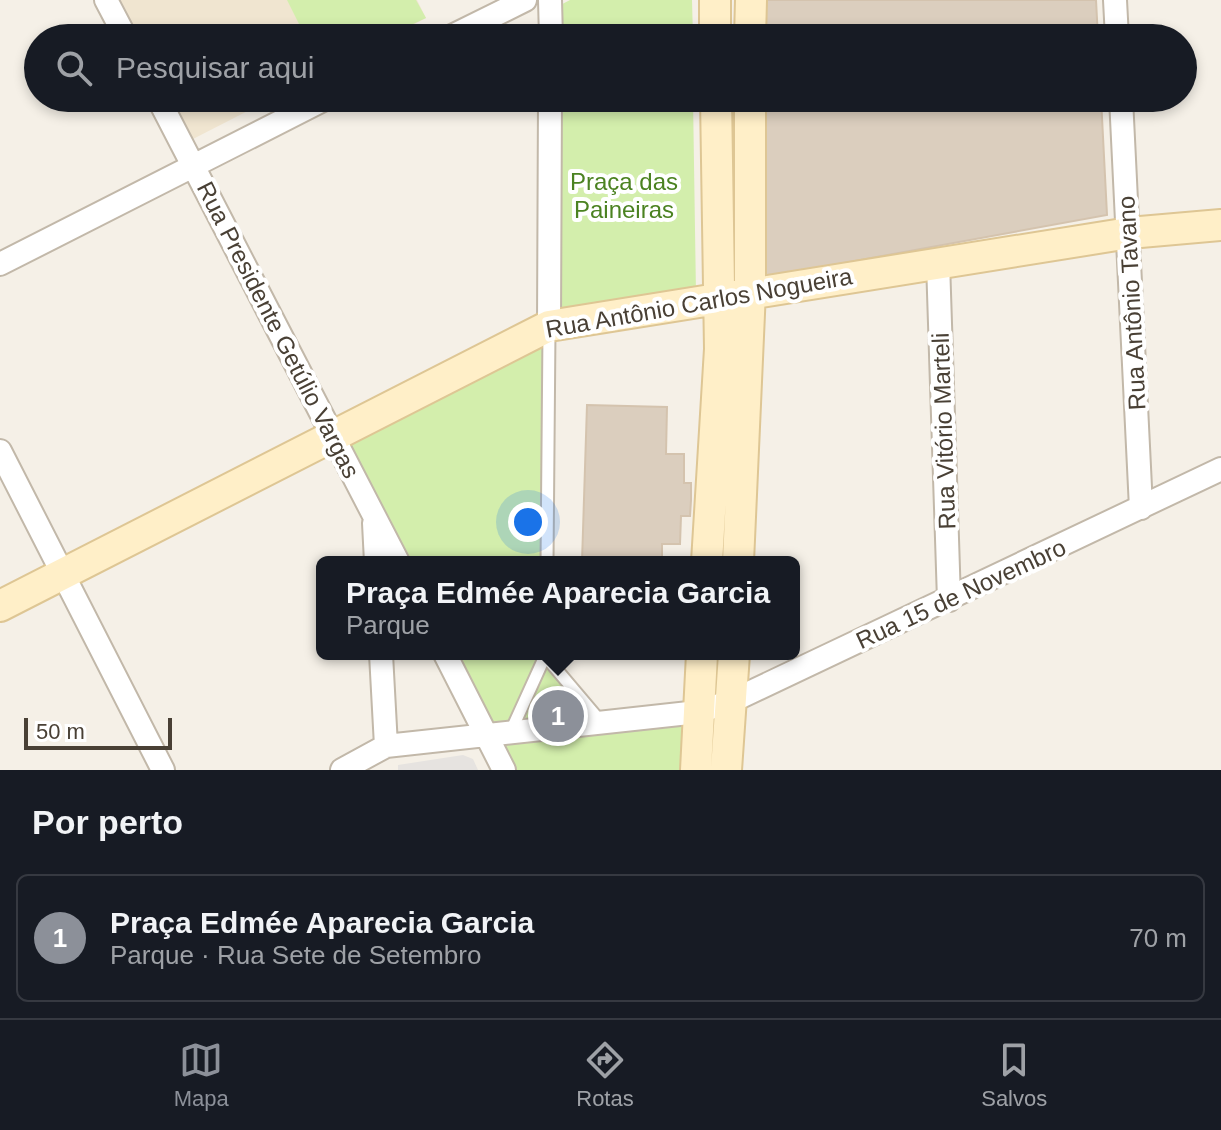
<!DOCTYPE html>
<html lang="pt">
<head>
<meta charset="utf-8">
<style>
	body { margin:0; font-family:Arial,sans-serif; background:#242831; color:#f1f3f6 }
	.scale { position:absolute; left:24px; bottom:20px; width:148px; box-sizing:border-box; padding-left:8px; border:4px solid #494035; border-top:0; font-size:22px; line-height:28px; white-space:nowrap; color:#494035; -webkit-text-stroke:6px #fff; paint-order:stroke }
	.you { position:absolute; left:528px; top:522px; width:28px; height:28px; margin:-20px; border:6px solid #fff; border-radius:50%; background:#1a73e8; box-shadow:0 0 0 12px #1a73e833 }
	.badge { display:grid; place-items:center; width:52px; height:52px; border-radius:50%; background:#8c9099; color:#fff; font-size:26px; font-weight:700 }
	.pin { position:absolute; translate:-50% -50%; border:4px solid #fff; box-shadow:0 2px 8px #0006 }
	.popup { position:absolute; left:316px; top:556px; width:484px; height:104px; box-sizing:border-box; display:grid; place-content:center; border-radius:12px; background:#171b24; filter:drop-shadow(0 2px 6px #0005); font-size:26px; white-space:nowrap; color:#9ea1a6 }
	.popup b { font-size:30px; color:#f1f3f6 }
	.popup::after { content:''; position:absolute; left:50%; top:100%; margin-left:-16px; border:16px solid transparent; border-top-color:#171b24 }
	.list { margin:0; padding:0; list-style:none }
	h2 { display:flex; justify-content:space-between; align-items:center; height:104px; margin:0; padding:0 32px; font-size:34px }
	h2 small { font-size:26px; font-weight:400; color:#9ea1a6 }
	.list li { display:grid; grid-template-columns:52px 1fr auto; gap:24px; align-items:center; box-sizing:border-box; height:128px; margin:0 16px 16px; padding:0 16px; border:2px solid #363941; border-radius:12px }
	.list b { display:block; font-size:30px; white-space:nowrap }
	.list p { margin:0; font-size:26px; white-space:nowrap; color:#9ea1a6 }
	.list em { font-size:26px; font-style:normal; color:#9ea1a6 }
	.icon { flex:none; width:44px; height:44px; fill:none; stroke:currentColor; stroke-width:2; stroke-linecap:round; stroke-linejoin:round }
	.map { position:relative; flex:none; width:1221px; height:770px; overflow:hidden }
	.search { position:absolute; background:#171b24; box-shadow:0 4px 12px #0003; left:24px; right:24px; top:24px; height:88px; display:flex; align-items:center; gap:20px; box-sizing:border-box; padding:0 28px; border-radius:44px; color:#9ea1a6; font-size:30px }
	.sheet { height:248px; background:#171b24 }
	nav { display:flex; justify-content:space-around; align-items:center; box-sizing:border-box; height:112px; border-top:2px solid #363941; background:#171b24; font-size:22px; color:#9ea1a6 }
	nav a { display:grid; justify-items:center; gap:4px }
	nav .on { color:#8c9099 }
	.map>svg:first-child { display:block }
</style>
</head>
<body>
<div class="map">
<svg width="1221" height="770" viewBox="0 0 1221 770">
	<rect width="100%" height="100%" fill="#f5f0e7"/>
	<path fill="#f0e5d0" d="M120,0H417L426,18L388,38H140Z
		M172,98H273L193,139Z"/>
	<path fill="#d3eeac" d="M287,0H416L426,18L383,38H306Z
		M570,0H692L693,38H551V10Z
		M552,98H693L696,294L554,319Z
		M548,326L547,562H398L332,435Z
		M446,654H546L601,720L697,711L694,770H505Z"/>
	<path fill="#e6e3e0" d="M463,755L473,759L478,770H398V765Z"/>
	<path fill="#dbcebe" stroke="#d4c3ae" stroke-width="2" d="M765,0H1096L1098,38H764Z
		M762,98H1101L1107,215L756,279Z
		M587,405L667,407L666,454H684V483H691V500L690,516H681L680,544H662V562H582Z"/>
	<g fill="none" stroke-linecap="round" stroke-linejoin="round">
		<g stroke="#c2b8a9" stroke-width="15">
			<path id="lane" d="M547,562L549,331
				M546,657L601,722
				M511,731L546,654"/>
		</g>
		<g stroke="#c2b8a9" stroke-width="26">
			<path id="street" d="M106,0L126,38
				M550,0L551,38
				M1115,0L1117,38
				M448,38L525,0
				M158,98L398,562
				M1121,98L1141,508
				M938,262L949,600
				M0,264L327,98
				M549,326L550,98
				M0,451L163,770
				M374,523L376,562
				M381,654L386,746
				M445,654L504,770
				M342,770L386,746L698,712L732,701L1221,469"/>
		</g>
		<g stroke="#dec694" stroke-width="34">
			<path id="secondary" d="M715,0V38
				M750,38L751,0
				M707,562L720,349L716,98
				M738,562L750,291V98
				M0,606L549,326L1129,233L1221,225
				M696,770L702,654
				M726,770L734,654"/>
		</g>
		<use href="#lane" stroke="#fff" stroke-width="11"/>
		<use href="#street" stroke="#fff" stroke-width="22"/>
		<use href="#secondary" stroke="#ffefc8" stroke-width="30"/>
	</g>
	<g text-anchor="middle" stroke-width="8" stroke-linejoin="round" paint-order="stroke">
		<g font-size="24" fill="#4b8221" stroke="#fff">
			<text x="624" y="190">Praça das<tspan x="624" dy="28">Paineiras</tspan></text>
		</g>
		<g font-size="24" fill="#494035" stroke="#fff">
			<text transform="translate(699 303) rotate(-10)" y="8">Rua Antônio Carlos Nogueira</text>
			<text transform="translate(1132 303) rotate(-93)" y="8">Rua Antônio Tavano</text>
			<text transform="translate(278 330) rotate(63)" y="8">Rua Presidente Getúlio Vargas</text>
			<text transform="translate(944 431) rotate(-92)" y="8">Rua Vitório Marteli</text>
			<text transform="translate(961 594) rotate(-25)" y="8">Rua 15 de Novembro</text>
		</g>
	</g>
</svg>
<div class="scale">50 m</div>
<div class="you"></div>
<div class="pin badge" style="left:558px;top:716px">1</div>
<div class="popup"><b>Praça Edmée Aparecia Garcia</b>Parque</div>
<div class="search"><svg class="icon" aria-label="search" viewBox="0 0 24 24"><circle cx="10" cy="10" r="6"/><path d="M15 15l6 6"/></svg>Pesquisar aqui</div>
</div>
<section class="sheet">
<h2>Por perto<small></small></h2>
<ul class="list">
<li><span class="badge">1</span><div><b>Praça Edmée Aparecia Garcia</b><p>Parque · Rua Sete de Setembro</p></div><em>70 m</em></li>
</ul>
</section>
<nav>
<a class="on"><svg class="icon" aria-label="map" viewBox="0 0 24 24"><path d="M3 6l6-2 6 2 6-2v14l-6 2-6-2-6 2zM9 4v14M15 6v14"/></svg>Mapa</a>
<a><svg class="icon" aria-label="directions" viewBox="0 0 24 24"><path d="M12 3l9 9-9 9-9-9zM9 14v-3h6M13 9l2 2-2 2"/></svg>Rotas</a>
<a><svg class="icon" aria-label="saved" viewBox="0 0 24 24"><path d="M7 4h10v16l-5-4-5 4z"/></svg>Salvos</a>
</nav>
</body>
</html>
